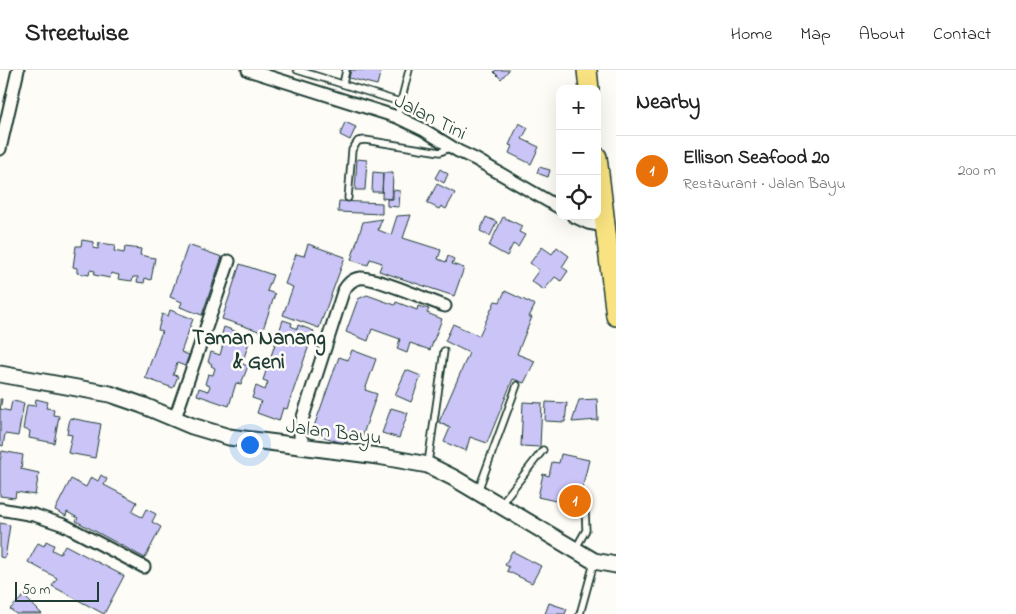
<!DOCTYPE html>
<html lang="en">
<head>
<meta charset="utf-8">
<style>
	body { margin:0; font-family:"Indie Flower",sans-serif; background:#f6f6f6; color:#222 }
	.controls { position:absolute; right:15px; top:15px; display:grid; overflow:hidden; border-radius:10px; box-shadow:0 5px 20px #0002 }
	.controls button { width:45px; height:45px; display:grid; place-items:center; padding:0; border:0; border-bottom:1px solid #e0e0e0; background:#fff; color:#222; font:25px sans-serif }
	.scale { position:absolute; left:15px; bottom:12px; width:84px; box-sizing:border-box; padding-left:5px; border:2px solid #1f3d34; border-top:0; font-size:14px; line-height:18px; white-space:nowrap; color:#1f3d34; -webkit-text-stroke:4px #fdfcf7; paint-order:stroke }
	.you { position:absolute; left:249px; top:374px; width:18px; height:18px; margin:-12px; border:4px solid #fff; border-radius:50%; background:#1a73e8; box-shadow:0 0 0 8px #1a73e833 }
	.badge { display:grid; place-items:center; width:32px; height:32px; border-radius:50%; background:#0f766e; color:#fff; font-size:16px; font-weight:700 }
	.pin { position:absolute; translate:-50% -50%; border:2px solid #fff; box-shadow:0 1px 5px #0006 }
	.list { margin:0; padding:0; list-style:none }
	h2 { display:flex; justify-content:space-between; align-items:center; height:65px; margin:0; padding:0 20px; font-size:21px }
	h2 small { font-size:16px; font-weight:400; color:#767676 }
	.list li { display:grid; grid-template-columns:32px 1fr auto; gap:15px; align-items:center; box-sizing:border-box; height:70px; padding:0 20px; border-top:1px solid #e0e0e0 }
	.list b { display:block; font-size:19px; white-space:nowrap }
	.list p { margin:0; font-size:16px; white-space:nowrap; color:#767676 }
	.list em { font-size:16px; font-style:normal; color:#767676 }
	.icon { flex:none; width:28px; height:28px; fill:none; stroke:currentColor; stroke-width:2; stroke-linecap:round; stroke-linejoin:round }
	.map { position:relative; flex:none; width:616px; height:544px; overflow:hidden }
	header { display:flex; align-items:center; gap:30px; box-sizing:border-box; height:70px; padding:0 25px; background:#fff; border-bottom:1px solid #e0e0e0 }
	header strong { font-size:24px }
	nav { display:flex; gap:28px; margin-inline-start:auto; font-size:18px }
	main { display:flex }
	aside { flex:1; background:#fff }
	.map>svg:first-child { display:block }
</style>
</head>
<body>
<header>
<strong>Streetwise</strong>
<nav><a>Home</a><a>Map</a><a>About</a><a>Contact</a></nav>
</header>
<main>
<div class="map">
<svg width="616" height="544" viewBox="0 0 616 544">
	<rect width="100%" height="100%" fill="#fdfcf7"/>
	<filter id="ink" filterUnits="userSpaceOnUse"><feTurbulence type="fractalNoise" baseFrequency=".02" numOctaves="2"/><feDisplacementMap in="SourceGraphic" scale="10" xChannelSelector="R" yChannelSelector="G"/><feConvolveMatrix kernelMatrix="1 2 1 2 8 2 1 2 1" color-interpolation-filters="sRGB"/></filter>
	<g filter="url(#ink)">
		<path fill="#cac4f7" stroke="#1f3d34" d="M351,0H381L377,15L349,8Z
			M496,0H509L501,9L494,2Z
			M345,52L356,57L350,70L340,65Z
			M519,53L528,58L522,69L539,77L531,94L509,83L512,76L509,75Z
			M357,89L367,90L365,120H355Z
			M539,97L550,100L548,107L537,103Z
			M440,99L448,104L444,113L435,108Z
			M373,102L383,103L382,122H372Z
			M383,103H393L392,129L382,128Z
			M437,114L455,123L446,139L441,136L439,139L427,133Z
			M393,120L400,121L399,137L387,136V129H393Z
			M339,131L382,133V144L338,142Z
			M411,145L403,168L441,180L438,189L446,192L448,186L454,189L452,194L464,198L454,226L379,201L382,193L370,189L368,195L351,190L363,152L382,149L378,160L391,165L397,146Z
			M486,147L497,152L490,166L480,161Z
			M503,147L522,156L519,162L525,165L518,177L513,174L507,186L489,176Z
			M82,170L94,172L93,178L98,179L99,173L115,175L114,181L124,183L125,177L141,179L140,185L155,188L151,210L145,208L144,213L137,212L138,207H133L132,211L118,209L119,205L111,203L110,208L94,205L95,201L90,200L89,205L77,203V198L73,197L76,176H81Z
			M308,174L345,187L319,258L283,245L293,217L285,214L296,184L304,186Z
			M188,175L222,187L202,245L180,237L182,232L170,227Z
			M542,177L552,184L557,177L569,186L562,197L568,201L561,211L555,207L544,220L531,211L539,200L530,193Z
			M240,194L273,205L267,221L275,224L262,262L222,249Z
			M505,221L535,235L529,247H532L517,284L535,291L524,313L513,309L487,373L470,367L466,381L444,372L450,358L439,352L469,283L445,271L453,254L479,266L495,231L500,232Z
			M367,225L395,235L396,232L417,240L418,236L429,239L427,243L442,249L430,280L410,273L407,283L397,279L400,269L372,259L368,271L346,262L358,229Z
			M170,240L193,249L181,282L189,285L185,296L177,293L173,305L178,306L173,318L145,308L162,261L158,260L162,244L168,246Z
			M283,250L292,253L291,256L297,259L298,255L314,261L287,339L283,338L279,351L257,343L261,331L252,328L256,316L265,320L268,312L263,310Z
			M224,257L243,264L242,266L250,269L242,294L248,296L241,314L236,313L229,336L197,325L199,318L208,321L210,316L205,314L208,304L213,305L215,298L211,296L212,294L208,292L211,282L220,285L224,271L220,270Z
			M352,280L376,289L365,320L377,324L361,370L349,365L346,375L312,362L339,287L348,290Z
			M406,300L421,306L411,332L395,325Z
			M0,329H2L0,339L10,341L12,331L24,333L18,366L5,364L3,376L0,375Z
			M36,329L48,332L46,338L54,339L53,345L59,346L54,373L29,368L30,361L23,359L27,335L35,336Z
			M597,329L598,350L572,352L579,330Z
			M523,332L542,333L540,377L521,376Z
			M546,332L567,333L565,352L545,351Z
			M391,338L408,343L399,368L382,363Z
			M70,348L101,354L95,388L68,383L72,365L67,364Z
			M2,381L23,385L21,399L39,403L35,425L16,422L15,428L0,426V391Z
			M561,384L589,390L578,436L538,427L543,404L549,406L552,392L559,393Z
			M101,405L107,409L104,415L137,432L132,442L142,447L146,439L156,444L152,452L161,457L145,488L76,451L78,448L67,442L66,446L55,440L71,409L86,417L91,407L98,411Z
			M0,453L10,455L5,488L0,487Z
			M46,471L54,475L52,480L60,484L65,475L124,506L104,544L52,516L57,508L28,492L38,473L44,476Z
			M512,481L541,496L532,513L507,501L509,497L505,495Z
			M24,526L42,544H16L10,539Z
			M549,533L567,539L565,544H545Z"/>
		<g fill="none" stroke-linecap="round" stroke-linejoin="round">
			<g stroke="#1f3d34" stroke-width="9">
				<path id="service" d="M297,0L400,32
					M343,14L346,0
					M397,47L409,0
					M348,128L352,80L358,71L365,70L440,82L452,77
					M428,393L444,281
					M478,421L517,315
					M500,435L543,380
					M576,478L586,460L585,438
					M580,544L594,493"/>
			</g>
			<g stroke="#1f3d34" stroke-width="15">
				<path id="minor" d="M248,0L397,47L424,60L458,81L475,89L560,138
					M0,79L18,0
					M573,146L588,153L605,156
					M175,348L229,191
					M306,378L300,366L302,350L343,222C347,214 352,209 360,208C373,206 430,231 445,236
					M0,439L34,445L64,455L144,497"/>
			</g>
			<g stroke="#1f3d34" stroke-width="19">
				<path id="tertiary" d="M0,304L110,324L142,335L192,356L229,367L378,386L428,395L454,408L594,491L616,495"/>
			</g>
			<g stroke="#1f3d34" stroke-width="22">
				<path id="primary" d="M587,0L589,19
					M597,87L616,246"/>
			</g>
			<use href="#service" stroke="#fdfcf7" stroke-width="5.5"/>
			<use href="#minor" stroke="#fdfcf7" stroke-width="11"/>
			<use href="#tertiary" stroke="#fdfcf7" stroke-width="15"/>
			<use href="#primary" stroke="#f8e281" stroke-width="19"/>
		</g>
	</g>
	<g text-anchor="middle" stroke-width="5" stroke-linejoin="round" paint-order="stroke">
		<g font-size="20" fill="#1f3d34" stroke="#fdfcf7">
			<text transform="translate(431 46) rotate(27)" y="7">Jalan Tini</text>
			<text transform="translate(334 361) rotate(7)" y="7">Jalan Bayu</text>
		</g>
		<g font-size="21" font-weight="bold" fill="#1f3d34" stroke="#fdfcf7">
			<text x="259" y="274">Taman Nanang<tspan x="259" dy="24">&amp; Geni</tspan></text>
		</g>
	</g>
</svg>
<div class="controls">
<button>+</button>
<button>−</button>
<button><svg class="icon" aria-label="locate" viewBox="0 0 24 24"><circle cx="12" cy="12" r="6"/><path d="M12 2v4M12 18v4M2 12h4M18 12h4"/></svg></button>
</div>
<div class="scale">50 m</div>
<div class="you"></div>
<div class="pin badge" style="left:575px;top:431px;background:#e8710a">1</div>
</div>
<aside>
<h2>Nearby<small></small></h2>
<ul class="list">
<li><span class="badge" style="background:#e8710a">1</span><div><b>Ellison Seafood 20</b><p>Restaurant · Jalan Bayu</p></div><em>200 m</em></li>
</ul>
</aside>
</main>
</body>
</html>
